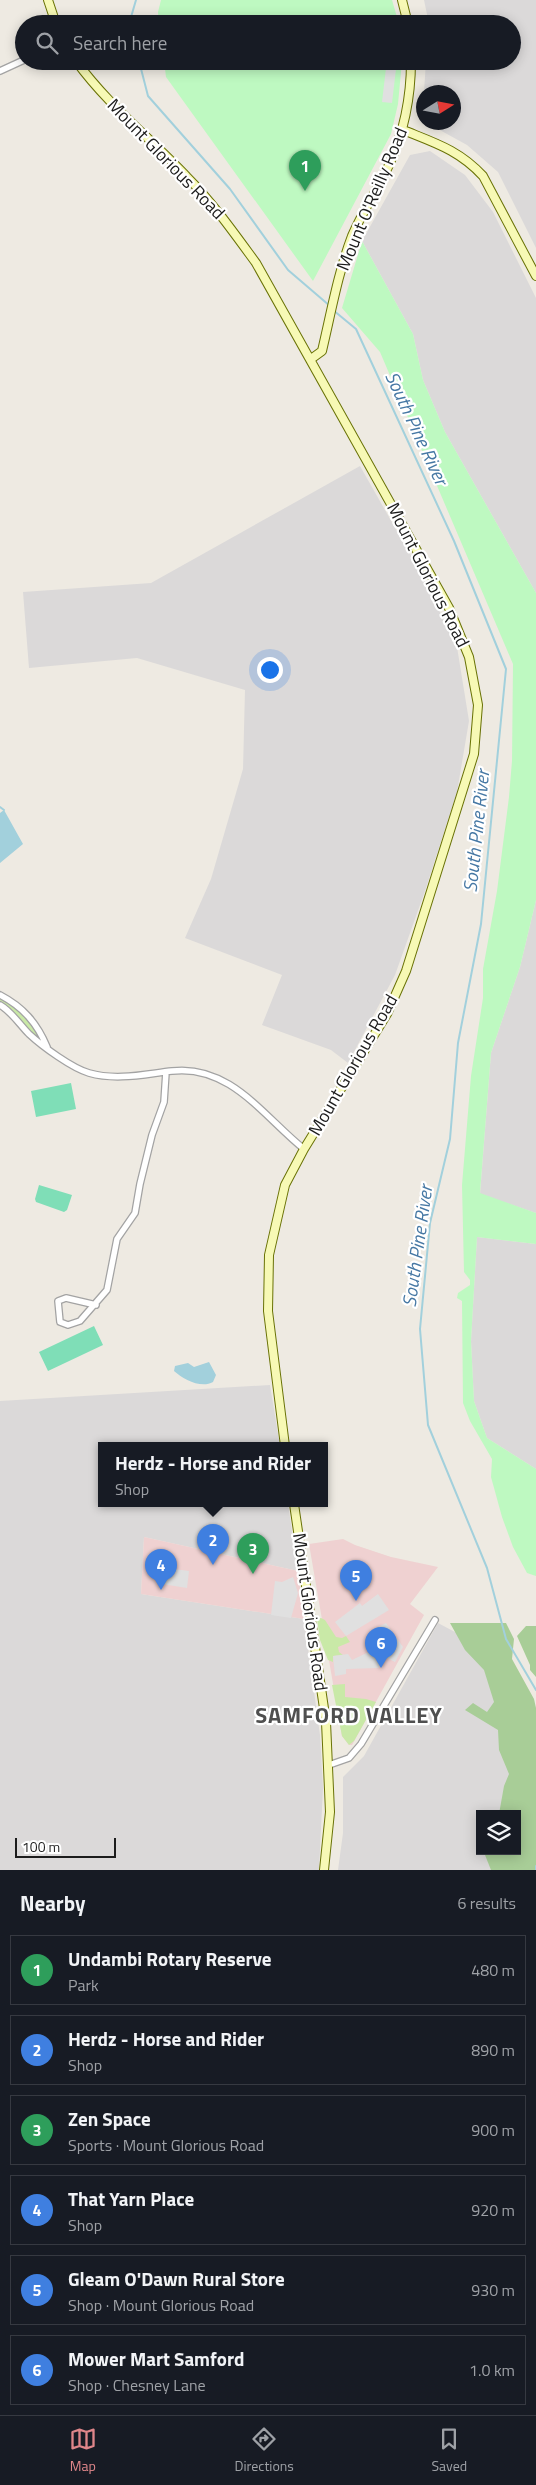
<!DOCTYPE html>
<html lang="en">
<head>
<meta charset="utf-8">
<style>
	body { margin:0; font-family:"Titillium Web",sans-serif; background:#242831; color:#f1f3f6 }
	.controls { position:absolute; right:15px; bottom:15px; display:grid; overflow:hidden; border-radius:0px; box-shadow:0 2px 12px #0003 }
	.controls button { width:45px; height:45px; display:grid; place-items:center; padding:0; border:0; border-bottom:1px solid #363941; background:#171b24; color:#f1f3f6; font:25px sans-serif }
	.compass { position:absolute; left:416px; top:85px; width:45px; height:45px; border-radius:50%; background:#171b24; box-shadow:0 2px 12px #0003; rotate:79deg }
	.scale { position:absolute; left:15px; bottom:12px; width:101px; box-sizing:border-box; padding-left:5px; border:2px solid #1c1c1c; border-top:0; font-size:14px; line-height:18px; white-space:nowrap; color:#1c1c1c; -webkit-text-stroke:4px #fff; paint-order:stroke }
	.you { position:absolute; left:269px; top:669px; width:18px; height:18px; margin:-12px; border:4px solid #fff; border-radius:50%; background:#1a73e8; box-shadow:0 0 0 8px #1a73e833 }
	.badge { display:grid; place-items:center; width:32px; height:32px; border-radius:50%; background:#df868a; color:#fff; font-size:16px; font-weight:700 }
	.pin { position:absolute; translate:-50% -41px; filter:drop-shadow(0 1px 2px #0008) }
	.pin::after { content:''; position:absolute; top:26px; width:18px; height:15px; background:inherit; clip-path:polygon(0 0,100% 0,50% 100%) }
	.popup { position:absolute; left:98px; top:1442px; width:230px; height:65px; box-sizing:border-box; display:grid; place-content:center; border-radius:0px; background:#171b24; filter:drop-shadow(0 1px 4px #0005); font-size:16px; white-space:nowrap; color:#9ea1a6 }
	.popup b { font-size:19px; color:#f1f3f6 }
	.popup::after { content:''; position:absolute; left:50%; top:100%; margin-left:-10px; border:10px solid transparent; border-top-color:#171b24 }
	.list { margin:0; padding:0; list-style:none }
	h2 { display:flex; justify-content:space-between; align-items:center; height:65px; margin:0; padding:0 20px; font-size:21px }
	h2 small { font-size:16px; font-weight:400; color:#9ea1a6 }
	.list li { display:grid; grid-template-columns:32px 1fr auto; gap:15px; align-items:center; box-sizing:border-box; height:70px; margin:0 10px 10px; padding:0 10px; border:1px solid #363941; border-radius:0px }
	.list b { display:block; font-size:19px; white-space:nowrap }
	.list p { margin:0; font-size:16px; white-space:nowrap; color:#9ea1a6 }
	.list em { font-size:16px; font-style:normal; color:#9ea1a6 }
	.icon { flex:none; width:28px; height:28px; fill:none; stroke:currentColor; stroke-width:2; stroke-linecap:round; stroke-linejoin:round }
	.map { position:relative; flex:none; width:536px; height:1870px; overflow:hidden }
	.search { position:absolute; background:#171b24; box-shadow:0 2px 12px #0003; left:15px; right:15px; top:15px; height:55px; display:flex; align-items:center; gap:12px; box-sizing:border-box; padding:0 18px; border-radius:28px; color:#9ea1a6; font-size:19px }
	.sheet { height:545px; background:#171b24 }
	nav { display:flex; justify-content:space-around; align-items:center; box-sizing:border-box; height:70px; border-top:1px solid #363941; background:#171b24; font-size:14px; color:#9ea1a6 }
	nav a { display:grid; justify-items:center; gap:2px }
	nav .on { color:#df868a }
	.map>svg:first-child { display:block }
</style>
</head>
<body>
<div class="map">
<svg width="536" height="1870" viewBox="0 0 536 1870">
	<rect width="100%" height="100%" fill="#eeeae2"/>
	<path fill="#dbd9d9" d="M424,0H536V248L498,172L467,145L427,123L454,122V92H424L426,61H512V24H429Z
		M430,151L465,175L493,212L536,298V593L445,432L423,380L413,334L362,241L410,155Z
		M360,466L423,577L457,647L469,721L457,792L425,891L395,975L348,1063L331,1050L262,1025L282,975L185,938L211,879L243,769L245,690L137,658L29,668L23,592L151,583Z
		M536,900V1213L480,1194L491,1053L520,967Z
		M477,1237L536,1244V1469L487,1438L474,1401L471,1341Z
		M270,1385L280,1446H102V1504H288L298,1571L144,1537L141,1594L304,1619L320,1735L323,1788L319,1870H0V1401Z
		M438,1623L500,1656L516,1814H480V1851H511L514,1870H338L343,1833V1777L364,1756Z"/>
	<path fill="#efd1d1" d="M144,1537L298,1571L304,1619L141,1594Z
		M343,1539L355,1545L391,1557L438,1567L410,1604L424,1615L352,1745H349L342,1736L309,1544Z"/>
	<path fill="#c9e9a7" d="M0,995L29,1017L47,1047L0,1005Z
		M321,1618L325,1620L336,1637L342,1638L346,1636L350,1642L338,1647L339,1652L343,1655L333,1656V1662L328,1660L320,1640L317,1619Z
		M345,1684V1697L366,1699L376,1702L354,1741L349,1745L342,1736L332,1685Z"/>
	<path fill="#a8cd97" d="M450,1623H506L514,1639L512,1659L534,1699L536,1708V1870H491L485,1855L487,1851H517V1814H499L504,1786L509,1774L499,1750L498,1730L465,1710L473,1703L487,1712L494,1702L484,1670L465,1650Z
		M526,1626H536V1677L530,1670V1665L517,1636Z"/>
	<path fill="#bef9c1" d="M161,0H392L399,24H159L158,12Z
		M164,61H402L398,104L391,134L313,281L166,77Z
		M362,241L413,334L423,380L445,432L536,593V900L520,967L491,1053L480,1193L536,1213V1244L477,1237L471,1341L474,1401L487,1438L536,1469V1576L527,1573L513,1547L502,1517L491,1477L492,1459L470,1421L463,1403L462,1301L457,1298L458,1293L470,1285V1280L464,1272L462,1185L471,1076L483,998V969L497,891L509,797L512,761L513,664L380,352L342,308Z"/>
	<path fill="#7fdeb7" d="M71,1083L76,1109L36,1117L31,1091Z
		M39,1185L72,1195L67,1210L64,1212L36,1202L35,1199Z
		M94,1326L103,1345L48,1371L39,1352Z"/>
	<path fill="#e0e0e0" d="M386,68L396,69L392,103L382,102Z
		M158,1567L189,1571L187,1588L156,1583Z
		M293,1577L298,1593L291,1618L271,1615L275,1581L282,1582Z
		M378,1594L389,1610L346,1636L335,1622L360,1603L362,1606Z
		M386,1623L403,1647L395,1662L387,1658L378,1668L346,1669V1674L335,1676L333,1656L348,1654L352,1660L379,1647L378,1645L384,1641L376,1628Z"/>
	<path fill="#a2d0dc" d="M4,810L23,844L0,863V813Z
		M209,1362L216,1375L213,1382C201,1389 183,1379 174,1371L175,1366L188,1363L194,1367Z"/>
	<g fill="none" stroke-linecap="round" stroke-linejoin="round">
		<path stroke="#a2d0dc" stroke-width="2" d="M129,24L136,0
			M139,61L148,96L230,189L288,270L330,306
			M333,310L356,329L454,541L506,669L481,924L458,1043L450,1139L430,1223L420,1329L428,1425L487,1568L506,1639L536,1690
			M0,807L4,810
			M536,1870V1866"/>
		<g stroke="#a3a3a3" stroke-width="8">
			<path id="street" d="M0,71L24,60
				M0,995C23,1007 37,1023 47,1047
				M0,1005C11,1011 20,1025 29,1034C43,1047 72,1068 89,1073C117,1081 145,1074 172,1071C230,1064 264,1117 304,1149
				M96,1305L66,1298L58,1301L60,1322L68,1325L80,1321L107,1290L117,1239L135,1213L140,1184L152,1135L164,1102L166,1072
				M329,1765L349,1758L361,1744L435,1620"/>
		</g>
		<g stroke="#697205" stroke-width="10">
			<path id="secondary" d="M48,0L56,24
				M402,0L408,24
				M76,61C108,105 150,138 187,177C213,203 234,233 256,263L449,608L469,657L478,705L474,754L406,971L387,1014L304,1149L285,1185L269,1255L268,1311L285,1446
				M403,130C435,143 459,150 483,176L536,276
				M311,359L322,351C331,313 338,273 352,236C362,212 378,189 389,165C404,132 411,98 411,61
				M294,1504L326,1722L330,1812L324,1870"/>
		</g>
		<use href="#street" stroke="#fff" stroke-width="5.5"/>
		<use href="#secondary" stroke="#f7f9b5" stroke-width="8"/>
	</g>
	<g text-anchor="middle" stroke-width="4.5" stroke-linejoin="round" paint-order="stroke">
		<g font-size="18" fill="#1c1c1c" stroke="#fff">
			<text transform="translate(166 159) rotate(46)" y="6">Mount Glorious Road</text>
			<text transform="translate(372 199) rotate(-67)" y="6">Mount O'Reilly Road</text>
			<text transform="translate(428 575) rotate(63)" y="6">Mount Glorious Road</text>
			<text transform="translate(353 1065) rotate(-60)" y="6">Mount Glorious Road</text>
			<text transform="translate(310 1612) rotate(82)" y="6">Mount Glorious Road</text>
		</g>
		<g font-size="19" font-style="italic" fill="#4678a4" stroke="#fff">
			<text transform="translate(417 428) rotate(65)" y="7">South Pine River</text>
			<text transform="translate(476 831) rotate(-84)" y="7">South Pine River</text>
			<text transform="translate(417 1246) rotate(-82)" y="7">South Pine River</text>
		</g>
		<g font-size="22" font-weight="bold" letter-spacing="1" fill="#4f4f4f" stroke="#fff">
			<text x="349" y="1723">SAMFORD VALLEY</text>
		</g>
	</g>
</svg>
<div class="controls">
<button><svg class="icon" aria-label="layers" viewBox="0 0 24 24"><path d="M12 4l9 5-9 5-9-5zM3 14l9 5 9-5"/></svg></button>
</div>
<svg class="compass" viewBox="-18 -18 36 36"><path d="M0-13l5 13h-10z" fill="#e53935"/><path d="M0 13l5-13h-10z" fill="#9ea1a6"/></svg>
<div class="scale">100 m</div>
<div class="you"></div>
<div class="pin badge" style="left:305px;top:191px;background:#2e9e5b">1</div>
<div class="pin badge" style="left:213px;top:1565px;background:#3f7fe0">2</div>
<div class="popup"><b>Herdz - Horse and Rider</b>Shop</div>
<div class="pin badge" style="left:253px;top:1574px;background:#2e9e5b">3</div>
<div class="pin badge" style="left:161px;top:1590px;background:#3f7fe0">4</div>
<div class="pin badge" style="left:356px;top:1601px;background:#3f7fe0">5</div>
<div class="pin badge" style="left:381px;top:1668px;background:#3f7fe0">6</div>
<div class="search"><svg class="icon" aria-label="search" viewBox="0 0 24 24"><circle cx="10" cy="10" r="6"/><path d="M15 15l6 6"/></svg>Search here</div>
</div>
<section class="sheet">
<h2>Nearby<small>6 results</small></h2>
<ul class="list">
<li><span class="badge" style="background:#2e9e5b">1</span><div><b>Undambi Rotary Reserve</b><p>Park</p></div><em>480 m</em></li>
<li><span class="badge" style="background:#3f7fe0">2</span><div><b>Herdz - Horse and Rider</b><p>Shop</p></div><em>890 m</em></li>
<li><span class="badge" style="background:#2e9e5b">3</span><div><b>Zen Space</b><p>Sports · Mount Glorious Road</p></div><em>900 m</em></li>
<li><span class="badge" style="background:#3f7fe0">4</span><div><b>That Yarn Place</b><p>Shop</p></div><em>920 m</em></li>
<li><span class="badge" style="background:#3f7fe0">5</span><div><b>Gleam O'Dawn Rural Store</b><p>Shop · Mount Glorious Road</p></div><em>930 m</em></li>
<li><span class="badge" style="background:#3f7fe0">6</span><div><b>Mower Mart Samford</b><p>Shop · Chesney Lane</p></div><em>1.0 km</em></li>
</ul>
</section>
<nav>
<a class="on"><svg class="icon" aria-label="map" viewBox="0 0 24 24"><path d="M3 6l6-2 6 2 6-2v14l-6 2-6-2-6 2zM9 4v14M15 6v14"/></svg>Map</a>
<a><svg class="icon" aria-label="directions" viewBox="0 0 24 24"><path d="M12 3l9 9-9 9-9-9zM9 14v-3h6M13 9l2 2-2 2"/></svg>Directions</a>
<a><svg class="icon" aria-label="saved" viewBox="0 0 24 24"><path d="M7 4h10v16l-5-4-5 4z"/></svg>Saved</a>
</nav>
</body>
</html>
